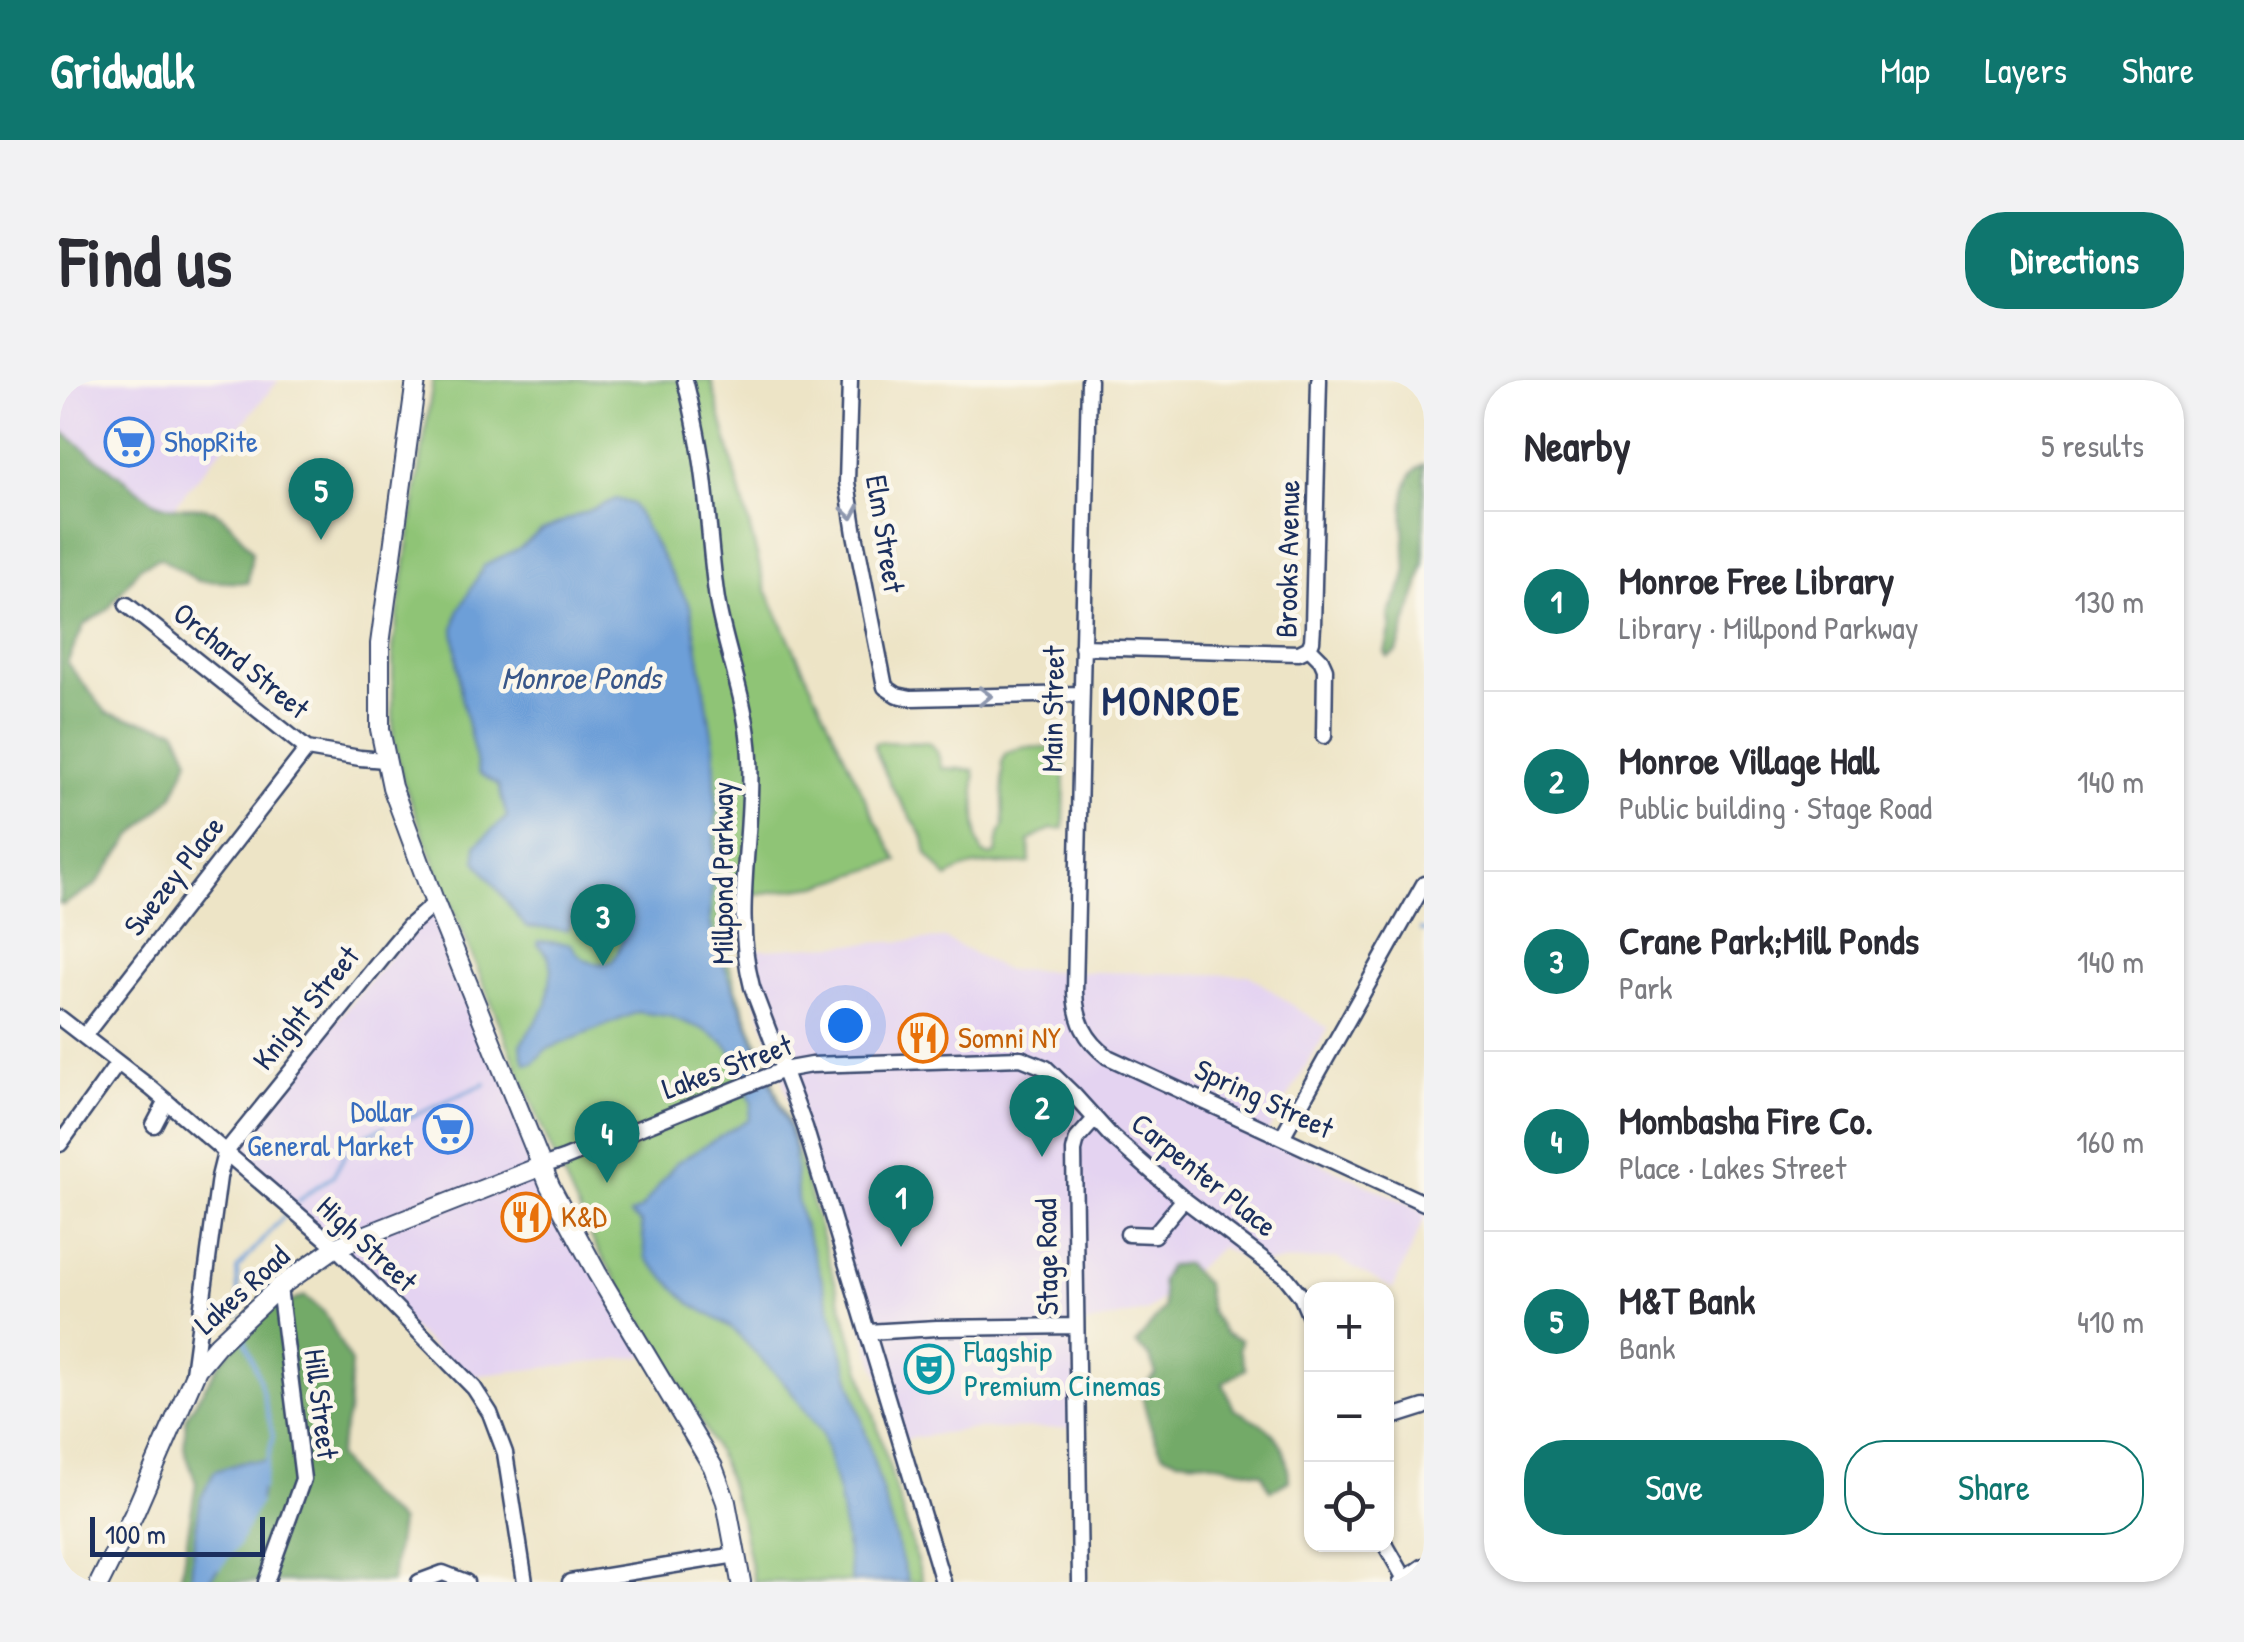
<!DOCTYPE html>
<html lang="en">
<head>
<meta charset="utf-8">
<style>
	body { margin:0; font-family:"Patrick Hand",sans-serif; background:#f2f2f3; color:#2b2b33 }
	.controls { position:absolute; right:30px; bottom:30px; display:grid; overflow:hidden; border-radius:20px; box-shadow:0 2px 8px #0004 }
	.controls button { width:90px; height:90px; display:grid; place-items:center; padding:0; border:0; border-bottom:2px solid #e1e1e2; background:#fff; color:#2b2b33; font:50px sans-serif }
	.scale { position:absolute; left:30px; bottom:25px; width:175px; box-sizing:border-box; padding-left:10px; border:5px solid #1b2f5e; border-top:0; font-size:28px; line-height:35px; white-space:nowrap; color:#1b2f5e; -webkit-text-stroke:8px #fbf7ec; paint-order:stroke }
	.you { position:absolute; left:785px; top:645px; width:35px; height:35px; margin:-25px; border:8px solid #fff; border-radius:50%; background:#1a73e8; box-shadow:0 0 0 15px #1a73e833 }
	.badge { display:grid; place-items:center; width:65px; height:65px; border-radius:50%; background:#0f766e; color:#fff; font-size:32px; font-weight:700 }
	.pin { position:absolute; translate:-50% -82px; filter:drop-shadow(0 2px 5px #0008) }
	.pin::after { content:''; position:absolute; top:52px; width:35px; height:30px; background:inherit; clip-path:polygon(0 0,100% 0,50% 100%) }
	.list { margin:0; padding:0; list-style:none }
	h2 { display:flex; justify-content:space-between; align-items:center; height:130px; margin:0; padding:0 40px; font-size:42px }
	h2 small { font-size:32px; font-weight:400; color:#7c7c81 }
	.list li { display:grid; grid-template-columns:65px 1fr auto; gap:30px; align-items:center; box-sizing:border-box; height:180px; padding:0 40px; border-top:2px solid #e1e1e2 }
	.list b { display:block; font-size:38px; white-space:nowrap }
	.list p { margin:0; font-size:32px; white-space:nowrap; color:#7c7c81 }
	.list em { font-size:32px; font-style:normal; color:#7c7c81 }
	.actions { display:flex; gap:20px; padding:30px 40px }
	.actions a { flex:1; padding:22px 0; border:2px solid #0f766e; border-radius:40px; text-align:center; font-size:35px; color:#0f766e }
	.actions .main { background:#0f766e; color:#fff }
	.icon { flex:none; width:55px; height:55px; fill:none; stroke:currentColor; stroke-width:2; stroke-linecap:round; stroke-linejoin:round }
	.map { position:relative; flex:none; width:1364px; height:1202px; overflow:hidden; border-radius:40px }
	header { display:flex; align-items:center; gap:60px; box-sizing:border-box; height:140px; padding:0 50px; background:#0f766e; color:#fff }
	header strong { font-size:48px }
	nav { display:flex; gap:55px; margin-inline-start:auto; font-size:35px }
	.intro { display:flex; align-items:center; justify-content:space-between; box-sizing:border-box; height:240px; padding:0 60px }
	h1 { margin:0; font-size:70px }
	.button { padding:25px 45px; border-radius:40px; background:#0f766e; color:#fff; font-size:35px; font-weight:700 }
	main { display:flex; gap:60px; padding:0 60px }
	aside { flex:1; background:#fff; border-radius:40px; box-shadow:0 2px 8px #0004 }
	.map>svg:first-child { display:block }
</style>
</head>
<body>
<header>
<strong>Gridwalk</strong>
<nav><a>Map</a><a>Layers</a><a>Share</a></nav>
</header>
<div class="intro"><h1>Find us</h1><a class="button">Directions</a></div>
<main>
<div class="map">
<svg width="1364" height="1202" viewBox="0 0 1364 1202">
	<rect width="100%" height="100%" fill="#fbf7ec"/>
	<filter id="ink" filterUnits="userSpaceOnUse"><feTurbulence type="fractalNoise" baseFrequency=".01" numOctaves="2"/><feDisplacementMap in="SourceGraphic" scale="20" xChannelSelector="R" yChannelSelector="G"/><feConvolveMatrix kernelMatrix="1 2 1 2 8 2 1 2 1" color-interpolation-filters="sRGB"/></filter>
	<filter id="wash" filterUnits="userSpaceOnUse"><feTurbulence type="fractalNoise" baseFrequency=".0048" numOctaves="4" result="noise"/><feDisplacementMap in="SourceGraphic" scale="40" xChannelSelector="R" yChannelSelector="G"/><feGaussianBlur stdDeviation="2.25" result="paint"/><feColorMatrix in="noise" values="0 0 0 0 0 0 0 0 0 0 0 0 0 0 0 0 0 1.4 0 .05"/><feComposite in="paint" operator="in"/></filter>
	<g filter="url(#wash)">
		<rect width="100%" height="100%" fill="#ede4c6"/>
		<path fill="#e4d3f1" d="M0,0H219L104,138L0,54Z
			M375,523L490,806L587,976L404,997L165,773Z
			M885,559L945,590L1189,595L1268,649L1205,757L1364,831V839L1333,909L1277,878L1193,884L1161,867L1088,931L1016,946V1048L910,1049L840,1060L692,607L684,570Z"/>
		<path fill="#8fc476" stroke="#557a6a" stroke-width="2.5" d="M373,0H651L706,210L815,439L838,481L758,506L695,514H662L659,543L662,561L677,610L729,744L863,1202H694L682,1143L663,1085L634,1027L535,865L489,765L378,492L343,401L333,358V268Z
			M819,362L869,363L877,372L882,388L914,390L917,460L923,474L929,476L936,474L939,455L944,446L942,383L945,374L964,367L1003,369L1005,375L1004,448L991,449L969,461L970,483C940,486 911,479 887,498L867,474L864,458L830,404L814,367L815,363Z"/>
		<path fill="#73aa67" stroke="#476c62" stroke-width="2.5" d="M0,50L94,122C117,132 121,125 143,128C165,130 179,155 192,171L188,203L138,201L100,178L81,186L47,230L24,245L7,283L47,333L116,349L129,379L113,416L72,456L36,505L3,525L0,524Z
			M1364,84V182L1358,209L1337,272L1328,277L1325,272L1331,245L1329,235L1344,201L1347,188L1345,179C1346,152 1334,98 1364,84Z
			M1125,883L1146,904L1150,931L1165,954L1181,960L1179,969L1186,989L1163,1003L1174,1029C1209,1046 1227,1057 1229,1100L1210,1111L1202,1093L1143,1081L1117,1079L1103,1074C1091,1053 1085,1032 1081,1008L1096,994L1090,977L1076,964L1104,928L1101,900L1108,886Z
			M245,916L265,933L291,983L288,1034L277,1076L305,1113L340,1142L332,1202H147L177,1165L207,1082L188,1081L155,1091L141,1118L133,1170L131,1202H120L136,1103L124,1068L126,1037L161,981L207,931Z"/>
		<path fill="#6d9fd8" stroke="#44679b" stroke-width="2.5" d="M556,119L572,124L631,228L654,366L656,427L650,539L653,557L728,747L734,768L737,819L741,837L759,890L848,1202H792L779,1116L762,1053L728,1007L672,948L630,923L586,878L581,843L570,835L581,829L616,783L689,739L692,723L670,669L663,662L643,649L609,636L578,632L485,670L474,683L466,684L462,674L461,664L487,625L492,588L488,575L477,564L478,561L511,564C520,582 533,586 552,582C564,565 573,527 547,519C539,516 530,517 523,517C510,530 515,541 507,550L466,547L416,481V465L447,437L438,405L419,393L401,316L394,249L398,232L424,186L461,167L480,151Z
			M188,1081H208L199,1119L177,1165L147,1202H131L133,1170L141,1118L155,1091Z"/>
		<g fill="none" stroke-linecap="round" stroke-linejoin="round">
			<path stroke="#6d9fd8" stroke-width="4" d="M1361,550L1364,551
				M341,741L425,704
				M238,822L249,812L273,796L285,774L301,758L324,747
				M179,935L177,889L223,837
				M181,949L199,998L213,1056L202,1108
				M159,1187L177,1165L198,1122"/>
		</g>
	</g>
	<g filter="url(#ink)">
		<g fill="none" stroke-linecap="round" stroke-linejoin="round">
			<g stroke="#3a4a6e" stroke-width="19">
				<path id="minor" d="M625,0C633,32 640,65 644,98C649,139 651,180 657,220C666,273 688,324 690,378C694,455 672,531 692,607L745,747L883,1202
					M790,0L787,102L795,154L825,307L837,315L851,318L1021,314
					M1029,0L1015,612C1016,640 1025,660 1048,677L1364,823
					M67,225L247,369L300,378L325,380
					M1022,267L1239,273L1249,268
					M1249,268L1252,261L1253,246L1259,0
					M1249,268L1261,280L1265,289L1264,356
					M0,638L92,709L276,867L414,1008L430,1033L445,1073L465,1202
					M24,656L247,369
					M94,745L106,722
					M1222,757L1364,504
					M0,764L58,683
					M482,786L503,779L723,690L751,685L961,678L986,688L1012,713L1051,756L1121,817L1225,896L1241,916L1252,942
					M1068,854L1094,855L1124,819
					M807,952L877,948L1016,946
					M133,993L159,797L165,773L333,565L349,546L375,523
					M1326,1039L1364,1027
					M1325,1164L1345,1199
					M206,1202L243,1099L219,907
					M359,1202L383,1193L406,1202
					M510,1202L676,1175
					M1020,1202L1014,771L1017,759L1035,739
					M1341,1202L1364,1186"/>
			</g>
			<g stroke="#3a4a6e" stroke-width="22">
				<path id="major" d="M356,0L320,264V349L332,407L375,523L490,806L537,893L653,1087L666,1122L681,1202
					M40,1202L74,1134L137,989L157,965L219,907L276,867L482,786"/>
			</g>
			<use href="#minor" stroke="#fff" stroke-width="14"/>
			<use href="#major" stroke="#fff" stroke-width="18"/>
		</g>
		<defs><path id="oneway-chevron" d="M-2-3.5L2.5 0L-2 3.5" fill="none" stroke-width="1.6" stroke-linecap="round" stroke-linejoin="round" transform="scale(2.5)"/></defs>
		<g stroke="#8d97ae">
			<use href="#oneway-chevron" transform="translate(791 132) rotate(81)"/>
			<use href="#oneway-chevron" transform="translate(925 316) rotate(-1)"/>
		</g>
	</g>
	<defs>
		<g id="supermarket-ring" transform="scale(2.5)"><circle r="9.5" fill="#fbf7ec" stroke="#3f7fe0" stroke-width="1.5"/><path d="M-6-5.5h2.5l.6 2H6L4.5 2H-2.5L-4.4-4H-6ZM-1.5 3.2a1.3 1.3 0 1 0 .1 0ZM3 3.2a1.3 1.3 0 1 0 .1 0Z" fill="#3f7fe0"/></g>
		<g id="restaurant-ring" transform="scale(2.5)"><circle r="9.5" fill="#fbf7ec" stroke="#e8710a" stroke-width="1.5"/><path d="M-5-6h1v4h1v-4h1v4h1v-4h1v5L-1.5 .5V6h-2V.5L-5-1ZM5-6V6H3V1.5H1.5Q1.5-4 5-6Z" fill="#e8710a"/></g>
		<g id="theatre-ring" transform="scale(2.5)"><circle r="9.5" fill="#fbf7ec" stroke="#0f9aa8" stroke-width="1.5"/><path d="M-5-5.5Q0-4 5-5.5V0Q5 5 0 6Q-5 5-5 0ZM-3.3-2.5H-1v1.5H-3.3ZM1-2.5H3.3v1.5H1ZM-2.8 1Q0 5.5 2.8 1Z" fill="#0f9aa8"/></g>
	</defs>
	<g fill-rule="evenodd">
		<use href="#supermarket-ring" x="69" y="62"/>
		<use href="#restaurant-ring" x="863" y="658"/>
		<use href="#supermarket-ring" x="388" y="749"/>
		<use href="#restaurant-ring" x="466" y="837"/>
		<use href="#theatre-ring" x="869" y="989"/>
	</g>
	<g text-anchor="middle" stroke-width="9" stroke-linejoin="round" paint-order="stroke">
		<g font-size="30" fill="#366cbe" stroke="#fbf7ec" text-anchor="start">
			<text x="104" y="72">ShopRite</text>
			<text x="353" y="742" text-anchor="end">Dollar<tspan x="353" dy="34">General Market</tspan></text>
		</g>
		<g font-size="30" fill="#1b2f5e" stroke="#fbf7ec">
			<text transform="translate(825 154) rotate(81)" y="10">Elm Street</text>
			<text transform="translate(1228 179) rotate(-89)" y="10">Brooks Avenue</text>
			<text transform="translate(181 281) rotate(39)" y="10">Orchard Street</text>
			<text transform="translate(993 329) rotate(-89)" y="10">Main Street</text>
			<text transform="translate(663 493) rotate(-90)" y="10">Millpond Parkway</text>
			<text transform="translate(114 496) rotate(-52)" y="10">Swezey Place</text>
			<text transform="translate(246 628) rotate(-51)" y="10">Knight Street</text>
			<text transform="translate(667 687) rotate(-20)" y="10">Lakes Street</text>
			<text transform="translate(1204 719) rotate(25)" y="10">Spring Street</text>
			<text transform="translate(1144 795) rotate(39)" y="10">Carpenter Place</text>
			<text transform="translate(307 864) rotate(43)" y="10">High Street</text>
			<text transform="translate(987 877) rotate(-91)" y="10">Stage Road</text>
			<text transform="translate(182 910) rotate(-42)" y="10">Lakes Road</text>
			<text transform="translate(261 1024) rotate(83)" y="10">Hill Street</text>
		</g>
		<g font-size="30" fill="#c56008" stroke="#fbf7ec" text-anchor="start">
			<text x="898" y="668">Somni NY</text>
			<text x="501" y="847">K&amp;D</text>
		</g>
		<g font-size="30" fill="#0d838f" stroke="#fbf7ec" text-anchor="start">
			<text x="904" y="982">Flagship<tspan x="904" dy="34">Premium Cinemas</tspan></text>
		</g>
		<g font-size="32" font-style="italic" fill="#385689" stroke="#fbf7ec">
			<text x="521" y="309">Monroe Ponds</text>
		</g>
		<g font-size="40" font-weight="bold" letter-spacing="2.5" fill="#1b2f5e" stroke="#fbf7ec">
			<text x="1112" y="335">MONROE</text>
		</g>
	</g>
</svg>
<div class="controls">
<button>+</button>
<button>−</button>
<button><svg class="icon" aria-label="locate" viewBox="0 0 24 24"><circle cx="12" cy="12" r="6"/><path d="M12 2v4M12 18v4M2 12h4M18 12h4"/></svg></button>
</div>
<div class="scale">100 m</div>
<div class="you"></div>
<div class="pin badge" style="left:841px;top:867px">1</div>
<div class="pin badge" style="left:982px;top:777px">2</div>
<div class="pin badge" style="left:543px;top:586px">3</div>
<div class="pin badge" style="left:547px;top:803px">4</div>
<div class="pin badge" style="left:261px;top:160px">5</div>
</div>
<aside>
<h2>Nearby<small>5 results</small></h2>
<ul class="list">
<li><span class="badge">1</span><div><b>Monroe Free Library</b><p>Library · Millpond Parkway</p></div><em>130 m</em></li>
<li><span class="badge">2</span><div><b>Monroe Village Hall</b><p>Public building · Stage Road</p></div><em>140 m</em></li>
<li><span class="badge">3</span><div><b>Crane Park;Mill Ponds</b><p>Park</p></div><em>140 m</em></li>
<li><span class="badge">4</span><div><b>Mombasha Fire Co.</b><p>Place · Lakes Street</p></div><em>160 m</em></li>
<li><span class="badge">5</span><div><b>M&amp;T Bank</b><p>Bank</p></div><em>410 m</em></li>
</ul>
<div class="actions"><a class="main">Save</a><a>Share</a></div>
</aside>
</main>
</body>
</html>
